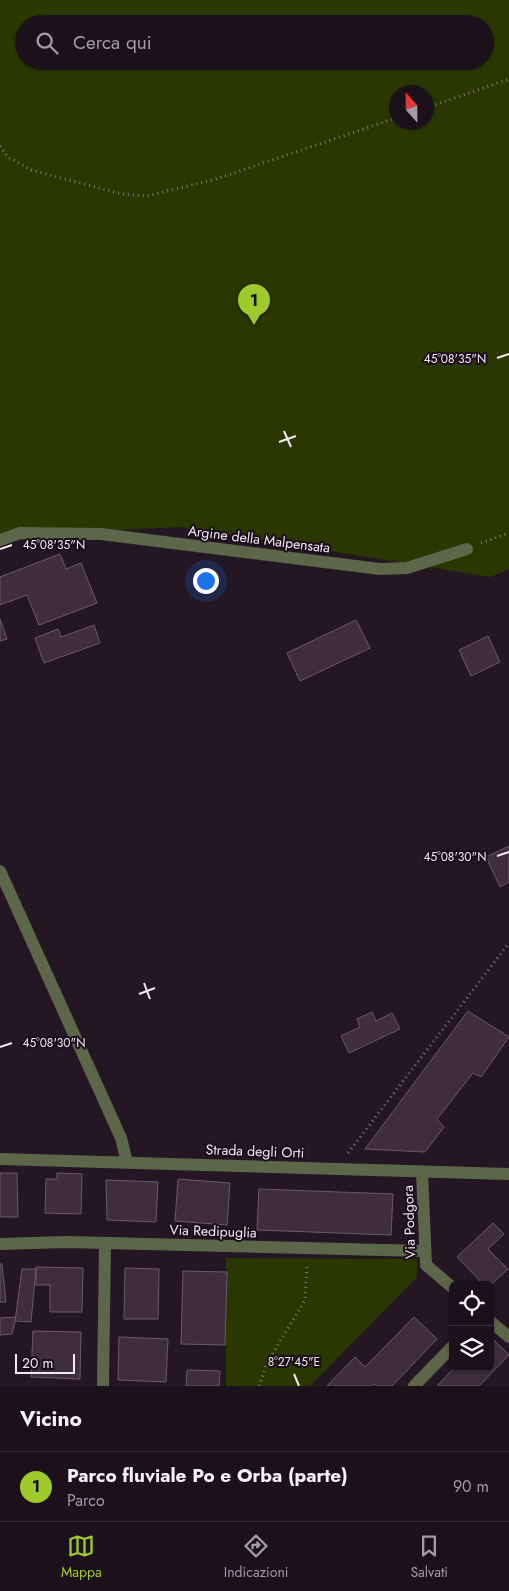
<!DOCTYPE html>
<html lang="it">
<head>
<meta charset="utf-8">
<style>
	body { margin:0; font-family:Jost,sans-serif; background:#291e28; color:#f1f3f6 }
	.controls { position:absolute; right:15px; bottom:15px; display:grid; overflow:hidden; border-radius:8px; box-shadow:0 1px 4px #0004 }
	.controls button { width:45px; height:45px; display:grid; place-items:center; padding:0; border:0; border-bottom:1px solid #3a303a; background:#1c101b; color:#f1f3f6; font:25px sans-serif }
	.compass { position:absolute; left:389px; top:85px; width:45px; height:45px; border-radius:50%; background:#1c101b; box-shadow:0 1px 4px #0004; rotate:339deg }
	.scale { position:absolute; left:15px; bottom:12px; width:60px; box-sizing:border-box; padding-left:5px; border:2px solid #f4e9f3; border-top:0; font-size:14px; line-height:18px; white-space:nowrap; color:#f4e9f3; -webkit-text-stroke:4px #1c0d1b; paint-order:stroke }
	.you { position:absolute; left:205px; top:580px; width:18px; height:18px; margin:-12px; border:4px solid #fff; border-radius:50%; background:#1a73e8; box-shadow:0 0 0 8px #1a73e833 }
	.badge { display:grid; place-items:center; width:32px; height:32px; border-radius:50%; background:#a0c92b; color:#111; font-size:16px; font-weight:700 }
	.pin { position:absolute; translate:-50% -41px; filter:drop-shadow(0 1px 2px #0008) }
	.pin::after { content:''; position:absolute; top:26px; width:18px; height:15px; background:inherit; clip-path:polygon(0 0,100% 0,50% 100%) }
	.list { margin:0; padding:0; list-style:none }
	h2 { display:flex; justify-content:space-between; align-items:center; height:65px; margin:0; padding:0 20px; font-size:21px }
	h2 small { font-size:16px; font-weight:400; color:#a09da3 }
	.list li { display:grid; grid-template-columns:32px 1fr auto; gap:15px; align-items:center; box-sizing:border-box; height:70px; padding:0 20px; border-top:1px solid #3a303a }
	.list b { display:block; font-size:19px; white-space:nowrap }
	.list p { margin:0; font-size:16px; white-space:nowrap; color:#a09da3 }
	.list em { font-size:16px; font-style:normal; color:#a09da3 }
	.icon { flex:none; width:28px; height:28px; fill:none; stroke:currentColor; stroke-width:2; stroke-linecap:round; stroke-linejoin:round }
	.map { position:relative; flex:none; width:509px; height:1386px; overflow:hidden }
	.search { position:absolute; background:#1c101b; box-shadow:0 1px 4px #0004; left:15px; right:15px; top:15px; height:55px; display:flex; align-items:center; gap:12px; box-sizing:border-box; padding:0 18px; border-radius:28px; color:#a09da3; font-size:19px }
	.sheet { height:135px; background:#1c101b }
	nav { display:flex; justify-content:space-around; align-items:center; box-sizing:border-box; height:70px; border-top:1px solid #3a303a; background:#1c101b; font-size:14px; color:#a09da3 }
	nav a { display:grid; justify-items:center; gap:2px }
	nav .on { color:#a0c92b }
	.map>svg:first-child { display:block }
</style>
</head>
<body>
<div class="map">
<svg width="509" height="1386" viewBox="0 0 509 1386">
	<rect width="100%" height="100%" fill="#251624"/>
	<path fill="#2a3800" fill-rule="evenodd" d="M0,0H509V569L490,577L181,527L0,535ZM24,24H485V61H24ZM396,92H426V122H396Z
		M226,1258L417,1259V1277L310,1386H226Z"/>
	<path fill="#3e2d3d" stroke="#6c596a" d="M60,554L66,569L81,563L97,603L39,625L27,595L0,605V577Z
		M0,619L7,639L0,641Z
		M356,620L370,648L300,681L287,653Z
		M94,625L100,643L44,663L35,638L58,629L61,637Z
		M488,636L500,662L471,676L459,650Z
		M509,846V882L500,887L486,857Z
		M468,1011L509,1037L481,1077L473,1073L437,1119L444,1127L425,1152L365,1149Z
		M372,1012L376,1021L392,1013L400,1029L349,1053L341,1036L360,1027L357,1019Z
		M0,1173H17L18,1217H0Z
		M57,1173L82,1174L81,1214L45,1213L46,1179H57Z
		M178,1179L230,1183L227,1225L175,1221Z
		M106,1180L158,1182L156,1222L107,1220Z
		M259,1189L393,1194L391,1235L257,1230Z
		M493,1223L504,1234L488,1249L508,1269L490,1286L484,1285L457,1257Z
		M0,1264H2L6,1302H0Z
		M36,1267L83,1268L82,1312H50V1285H36Z
		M125,1268L159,1269L158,1319H124Z
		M22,1269H36L31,1322L15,1321Z
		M183,1271L227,1272L225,1345L181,1344Z
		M16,1317L12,1334L0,1335V1318Z
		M414,1317L437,1339L392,1386H377L374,1384L372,1386H327L355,1357L365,1367Z
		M33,1331L81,1332L80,1379L31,1377Z
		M490,1336L509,1355L479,1386H437L455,1367H490Z
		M119,1337L168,1339L166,1382L118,1380Z
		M187,1370L220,1371L219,1386H186Z"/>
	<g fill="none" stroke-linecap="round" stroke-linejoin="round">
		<path stroke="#827481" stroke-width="3" stroke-dasharray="1 4" stroke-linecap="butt" d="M426,108L509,79
			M0,146L8,157L31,170L122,194L147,196L216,179L396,118
			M481,543L509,533
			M348,1153L509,943
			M259,1386L267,1363L305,1300L307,1264"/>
		<path stroke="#5c6749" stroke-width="12" d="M0,540L20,533L101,534L380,569L407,568L467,549
			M0,871L121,1138L127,1162
			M0,1159L509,1174
			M422,1172L426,1265L453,1288
			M0,1244L67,1242L424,1251
			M490,1321L509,1337
			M103,1386L105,1243
			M414,1386L453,1346"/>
	</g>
	<path fill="none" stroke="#f4e9f3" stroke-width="2" d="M497,358L509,354M284,431L291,447M279,442L296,436M0,549L12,545M497,856L509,852M144,983L150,999M139,994L155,988M0,1047L12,1043M294,1374L299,1386"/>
	<g text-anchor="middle" stroke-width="4" stroke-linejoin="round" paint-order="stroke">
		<g font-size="14" fill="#f4e9f3" stroke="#1c0d1b">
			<text transform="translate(259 539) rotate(7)" y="5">Argine della Malpensata</text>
			<text transform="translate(255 1151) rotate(2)" y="5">Strada degli Orti</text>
			<text transform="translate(409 1222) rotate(-92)" y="5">Via Podgora</text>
			<text transform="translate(213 1231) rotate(2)" y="5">Via Redipuglia</text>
		</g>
	</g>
	<g font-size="12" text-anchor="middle" fill="#f4e9f3" stroke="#1c0d1b" stroke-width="4" stroke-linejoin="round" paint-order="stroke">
		<text x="455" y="363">45°08'35"N</text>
		<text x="54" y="549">45°08'35"N</text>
		<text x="455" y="861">45°08'30"N</text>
		<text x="54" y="1047">45°08'30"N</text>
		<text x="294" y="1366">8°27'45"E</text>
	</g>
</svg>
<div class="controls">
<button><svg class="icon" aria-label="locate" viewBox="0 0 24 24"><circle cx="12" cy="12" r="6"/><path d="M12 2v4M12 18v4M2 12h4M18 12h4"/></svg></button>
<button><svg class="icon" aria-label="layers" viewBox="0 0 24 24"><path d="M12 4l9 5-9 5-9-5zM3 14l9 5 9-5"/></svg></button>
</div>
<svg class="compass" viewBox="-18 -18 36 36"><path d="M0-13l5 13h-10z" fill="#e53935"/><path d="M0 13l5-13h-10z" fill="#a09da3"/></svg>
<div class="scale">20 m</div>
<div class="you"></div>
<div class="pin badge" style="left:254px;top:325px">1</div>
<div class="search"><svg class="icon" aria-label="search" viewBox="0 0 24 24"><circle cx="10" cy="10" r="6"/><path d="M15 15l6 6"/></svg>Cerca qui</div>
</div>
<section class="sheet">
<h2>Vicino<small></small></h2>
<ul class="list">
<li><span class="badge">1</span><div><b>Parco fluviale Po e Orba (parte)</b><p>Parco</p></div><em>90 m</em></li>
</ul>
</section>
<nav>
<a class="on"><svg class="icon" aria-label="map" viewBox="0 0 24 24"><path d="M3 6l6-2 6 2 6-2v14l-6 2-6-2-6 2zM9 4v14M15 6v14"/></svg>Mappa</a>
<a><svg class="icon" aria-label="directions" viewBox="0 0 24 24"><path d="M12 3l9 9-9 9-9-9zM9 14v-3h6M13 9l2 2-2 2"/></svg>Indicazioni</a>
<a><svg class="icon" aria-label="saved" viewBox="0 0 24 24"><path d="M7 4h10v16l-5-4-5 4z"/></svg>Salvati</a>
</nav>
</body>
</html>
